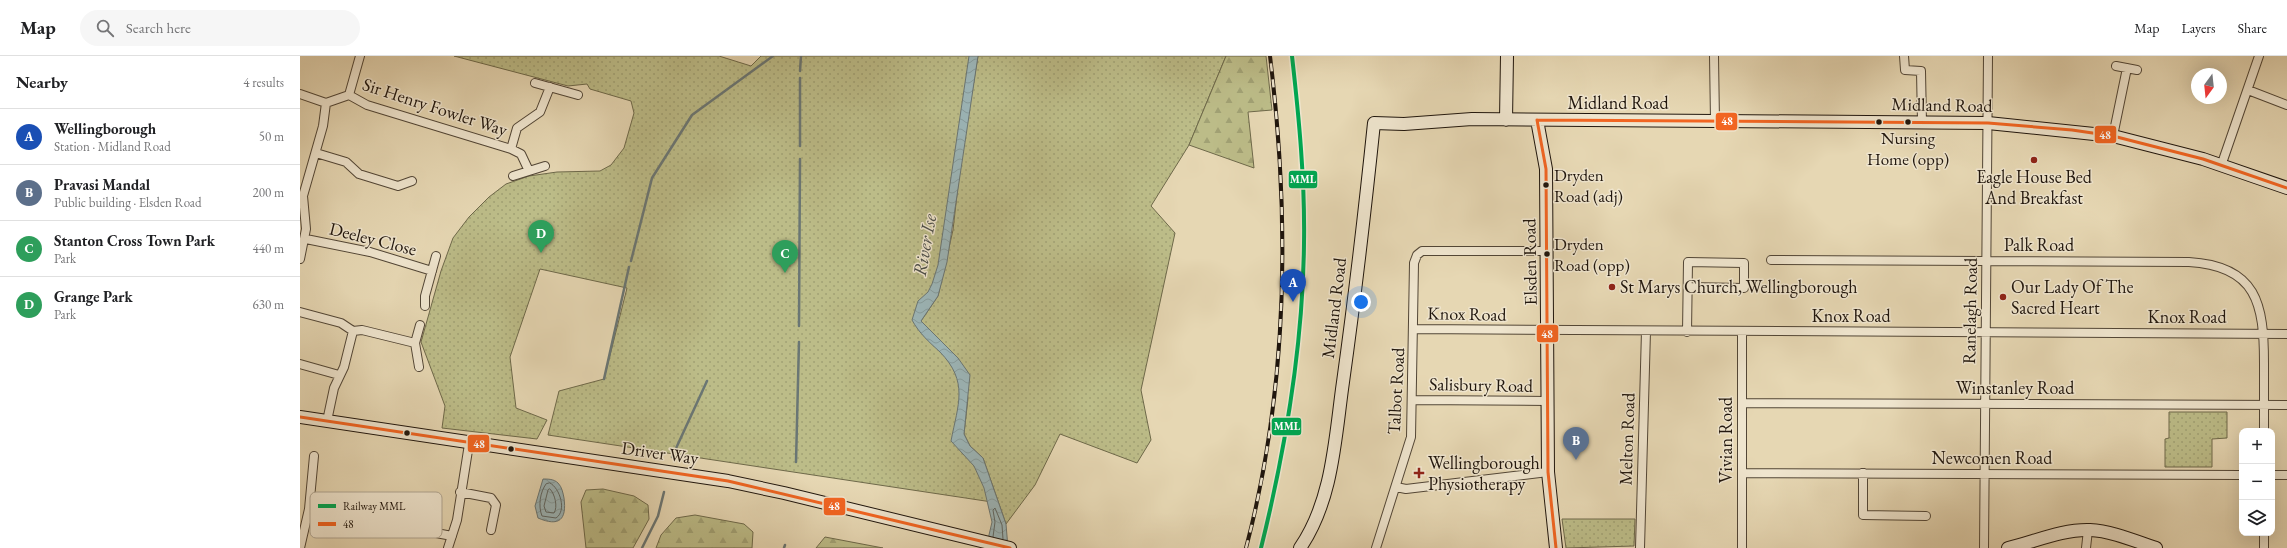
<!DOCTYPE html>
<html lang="en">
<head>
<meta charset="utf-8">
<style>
	body { margin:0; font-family:"EB Garamond",serif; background:#f6f6f6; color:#202124 }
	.controls { position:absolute; right:12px; bottom:12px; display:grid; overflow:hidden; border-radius:8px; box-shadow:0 4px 16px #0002 }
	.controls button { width:36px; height:36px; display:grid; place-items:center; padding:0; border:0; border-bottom:1px solid #e0e0e0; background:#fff; color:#202124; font:20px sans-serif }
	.compass { position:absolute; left:1891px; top:12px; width:36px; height:36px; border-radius:50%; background:#fff; box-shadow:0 4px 16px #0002; rotate:195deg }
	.you { position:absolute; left:1061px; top:246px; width:14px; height:14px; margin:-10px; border:3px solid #fff; border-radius:50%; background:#1a73e8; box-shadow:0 0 0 6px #1a73e833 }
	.badge { display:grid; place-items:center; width:26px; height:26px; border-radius:50%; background:#b45309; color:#fff; font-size:13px; font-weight:700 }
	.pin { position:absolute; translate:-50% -33px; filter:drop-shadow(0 1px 2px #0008) }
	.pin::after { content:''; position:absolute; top:21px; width:14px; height:12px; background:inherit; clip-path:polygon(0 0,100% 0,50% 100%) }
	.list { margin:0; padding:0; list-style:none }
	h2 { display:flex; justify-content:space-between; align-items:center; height:52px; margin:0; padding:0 16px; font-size:17px }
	h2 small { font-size:13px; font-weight:400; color:#757577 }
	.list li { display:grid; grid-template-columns:26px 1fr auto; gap:12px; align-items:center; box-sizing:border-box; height:56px; padding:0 16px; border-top:1px solid #e0e0e0 }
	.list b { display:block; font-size:15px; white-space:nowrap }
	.list p { margin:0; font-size:13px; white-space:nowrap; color:#757577 }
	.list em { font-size:13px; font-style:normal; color:#757577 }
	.icon { flex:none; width:22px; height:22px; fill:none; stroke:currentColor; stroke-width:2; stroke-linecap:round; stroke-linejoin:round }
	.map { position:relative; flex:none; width:1987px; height:492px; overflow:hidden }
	header { display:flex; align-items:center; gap:24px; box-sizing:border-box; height:56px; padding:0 20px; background:#fff; border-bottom:1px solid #e0e0e0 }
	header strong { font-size:19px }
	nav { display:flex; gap:22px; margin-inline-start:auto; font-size:14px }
	.search { width:280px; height:36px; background:#f6f6f6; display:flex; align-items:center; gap:10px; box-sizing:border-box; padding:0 14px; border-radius:22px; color:#757577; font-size:15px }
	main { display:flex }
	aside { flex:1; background:#fff }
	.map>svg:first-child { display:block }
</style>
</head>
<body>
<header>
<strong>Map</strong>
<div class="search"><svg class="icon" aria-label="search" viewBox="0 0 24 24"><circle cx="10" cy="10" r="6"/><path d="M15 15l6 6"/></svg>Search here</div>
<nav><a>Map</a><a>Layers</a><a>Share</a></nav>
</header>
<main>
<aside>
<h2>Nearby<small>4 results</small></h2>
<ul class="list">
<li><span class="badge" style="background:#1a4fb4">A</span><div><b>Wellingborough</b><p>Station · Midland Road</p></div><em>50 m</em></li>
<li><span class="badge" style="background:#5c6f8a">B</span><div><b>Pravasi Mandal</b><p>Public building · Elsden Road</p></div><em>200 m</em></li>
<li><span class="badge" style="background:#2e9e5b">C</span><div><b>Stanton Cross Town Park</b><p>Park</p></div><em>440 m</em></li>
<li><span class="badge" style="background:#2e9e5b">D</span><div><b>Grange Park</b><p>Park</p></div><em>630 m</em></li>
</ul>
</aside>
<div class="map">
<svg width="1987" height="492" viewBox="0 0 1987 492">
	<defs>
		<pattern id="green-dots" width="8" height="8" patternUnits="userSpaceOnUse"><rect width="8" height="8" fill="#bcbc88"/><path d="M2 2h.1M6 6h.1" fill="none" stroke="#a1a174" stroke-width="1.8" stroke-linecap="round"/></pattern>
		<pattern id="forest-firs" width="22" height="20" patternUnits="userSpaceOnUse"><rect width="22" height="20" fill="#bcbc88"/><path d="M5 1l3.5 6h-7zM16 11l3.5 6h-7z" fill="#a1a174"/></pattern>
		<pattern id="water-waves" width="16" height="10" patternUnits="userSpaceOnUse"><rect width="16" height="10" fill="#9cb6b9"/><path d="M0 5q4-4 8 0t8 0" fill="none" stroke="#869c9e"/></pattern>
	</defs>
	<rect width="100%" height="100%" fill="#e6d7b3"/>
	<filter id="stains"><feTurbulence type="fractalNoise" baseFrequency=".005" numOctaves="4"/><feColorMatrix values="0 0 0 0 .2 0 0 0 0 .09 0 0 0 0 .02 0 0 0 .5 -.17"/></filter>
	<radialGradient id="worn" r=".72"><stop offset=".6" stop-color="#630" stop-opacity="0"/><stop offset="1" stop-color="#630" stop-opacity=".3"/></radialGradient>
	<path fill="url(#green-dots)" stroke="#6e694a" d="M154,0H419L451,10L461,0H676L636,235L615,268L665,322L657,381L681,412L692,446L248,379L259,335L304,323L327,232L240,213L210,301L216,352L247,364L237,383L142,372L145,350L121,286L141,215L153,182L169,161L189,141L206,128L229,120L257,116L300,115L311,109L324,92L334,57L331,45L290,33L287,28L268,30Z
		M678,0H926L889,89L851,150L875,177L841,334L851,384L837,407L760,378L735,429L706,468L683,402L670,390L664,378L668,342L658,302L621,265L638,240L653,174L661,103Z
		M1869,356H1927V382L1912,383V411H1865V383L1869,382Z
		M1262,463H1335L1334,490L1266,492Z"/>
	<path fill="url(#forest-firs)" stroke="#6e694a" d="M926,0H966L972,54L948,56L954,112L889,89Z
		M303,433L334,440L348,449L349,463L333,492H286L281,446L286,434Z
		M395,459L444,468L453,476L452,492H356L361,479L376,462Z
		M525,481L583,492H516Z"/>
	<path fill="url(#water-waves)" stroke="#6a7674" d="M669,0H678L647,206L638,240L621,265L658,302L670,319L664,378L670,390L683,402L706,468L708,492H686L692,466L684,432L674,410L651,385C658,348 669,326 640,296C629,286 619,277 612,264L618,245L628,236L632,228L638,209Z
		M243,423C248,423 254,423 258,427C262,431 263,437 264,442C267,464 259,471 238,462L235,450Z"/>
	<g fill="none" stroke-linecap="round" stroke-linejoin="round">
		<path stroke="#5e6663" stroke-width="1" d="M250,427C260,432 267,455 256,462L242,460C238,450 240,436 246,428Z
			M250,433C255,438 258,451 254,457L246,456L244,450L248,434Z
			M693,481L695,466L693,454L695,452L702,469L703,483"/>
		<path stroke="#6a7674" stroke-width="2.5" d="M500,15L501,0
			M500,90V22
			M331,205L352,122L392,59L473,0
			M499,270L500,103
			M304,323L329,211
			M372,401L407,325
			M496,406L499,286
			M342,492L358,460L364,436
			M484,492L485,489"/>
		<g stroke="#524636" stroke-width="10">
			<path id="street" d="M1414,0L1415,65
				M1604,0L1605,14L1621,15L1622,67
				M1816,10L1837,14
				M235,27L278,39
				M1948,34L1987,49
				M0,38L26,47
				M49,39L67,49L211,93L221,98L229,115
				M49,39L60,0
				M26,47L49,39
				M1813,80L1827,12
				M211,93L217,72L240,56L250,31
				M16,97L46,106L59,118L98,130L112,125
				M1921,110L1959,0
				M213,120L245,110
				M6,183L70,196L132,215
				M0,203L6,173L3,140L23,70L26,47
				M1471,204L1889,206C1957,210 1964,248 1964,307C1964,330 1964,352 1964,375
				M125,250V240L136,200
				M0,256L41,267L53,275
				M1114,273L1987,278
				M53,275L62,274L115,287
				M1387,276L1388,206L1444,207V232L1388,231
				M1442,276V492
				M0,308L39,319
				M119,311L115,287L120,269
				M1113,344L1248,345
				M1442,347L1987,349
				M27,365L34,332L44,311L53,275
				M1443,417L1942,419
				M1563,417V459L1626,460
				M1972,419H1987
				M1096,431L1106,433L1248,416
				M160,436L191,442L196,449L191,474
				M9,453L152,480
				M0,492L9,453L14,400
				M148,492L157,464L169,388
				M1076,492L1111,381L1114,207L1117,199L1122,195H1248
				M1340,492L1346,275
				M1684,492L1688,0
				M1786,492L1788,474
				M1964,492V477"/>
		</g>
		<g stroke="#20160d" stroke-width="14">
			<path id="secondary" d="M1206,64L1207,0
				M1237,64L1246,113L1248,416L1256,492
				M0,361L428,425L484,437L710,492
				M1000,492C1033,444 1035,382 1043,326C1055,240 1065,154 1074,67L1104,68L1172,63L1688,67L1813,80L1903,103L1987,132
				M1708,492C1734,486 1762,473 1790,474C1812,475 1835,485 1856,492"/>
		</g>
		<use href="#street" stroke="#efe5ce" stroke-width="8"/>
		<use href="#secondary" stroke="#efe5ce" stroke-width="12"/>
		<g stroke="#20160d" stroke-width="4">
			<path id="rail" d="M946,492C988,333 990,163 970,0"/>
		</g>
		<use href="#rail" stroke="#efe5ce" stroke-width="2.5" stroke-dasharray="8" stroke-linecap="butt"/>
		<g stroke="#efe5ce" stroke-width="6">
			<path id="bus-1" d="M1237,64L1688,67L1772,74L1813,80L1903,103L1987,132
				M1237,64L1246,113L1248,416L1256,492
				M0,361L428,425L710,492"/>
		</g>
		<use href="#bus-1" stroke="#f26522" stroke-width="3"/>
		<g stroke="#efe5ce" stroke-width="7">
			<path id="rail-1" d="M961,492C986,391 1003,291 1004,187C1005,124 999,62 992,0"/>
		</g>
		<use href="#rail-1" stroke="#00a651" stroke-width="4"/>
	</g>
	<g fill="#20160d" stroke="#efe5ce" stroke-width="1.5">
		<circle cx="1579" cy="66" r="3.5"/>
		<circle cx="1608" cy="66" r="3.5"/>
		<circle cx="1246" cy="129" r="3.5"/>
		<circle cx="1247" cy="198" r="3.5"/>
		<circle cx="107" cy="377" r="3.5"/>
		<circle cx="211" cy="393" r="3.5"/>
	</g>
	<g fill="#8f2418" stroke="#efe5ce" stroke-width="1.5">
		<circle cx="1734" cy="104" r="4"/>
		<circle cx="1312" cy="231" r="4"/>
		<circle cx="1703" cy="241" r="4"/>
		<path d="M1117 411h4v4h4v4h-4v4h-4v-4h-4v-4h4z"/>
	</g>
	<g text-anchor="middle" stroke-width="3" stroke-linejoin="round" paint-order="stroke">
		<g font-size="17" fill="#20160d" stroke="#efe5ce" text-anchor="start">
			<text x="1608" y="88" text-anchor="middle">Nursing<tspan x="1608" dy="21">Home (opp)</tspan></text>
			<text x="1254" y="125">Dryden<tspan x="1254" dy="21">Road (adj)</tspan></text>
			<text x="1254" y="194">Dryden<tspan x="1254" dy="21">Road (opp)</tspan></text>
		</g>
		<g font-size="18" fill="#20160d" stroke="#efe5ce">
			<text x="1318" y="53">Midland Road</text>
			<text transform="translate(1642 49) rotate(1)" y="6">Midland Road</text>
			<text transform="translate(135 51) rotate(18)" y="6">Sir Henry Fowler Way</text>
			<text transform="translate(73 183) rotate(14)" y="6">Deeley Close</text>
			<text x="1739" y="195">Palk Road</text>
			<text transform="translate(1230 206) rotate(-91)" y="6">Elsden Road</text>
			<text transform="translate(1034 252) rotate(-83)" y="6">Midland Road</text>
			<text transform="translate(1670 255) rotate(-89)" y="6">Ranelagh Road</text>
			<text transform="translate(1167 258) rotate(1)" y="6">Knox Road</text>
			<text x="1551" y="266">Knox Road</text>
			<text x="1887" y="267">Knox Road</text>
			<text transform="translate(1181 329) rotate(1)" y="6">Salisbury Road</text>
			<text x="1715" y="338">Winstanley Road</text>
			<text transform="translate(1096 335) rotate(-87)" y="6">Talbot Road</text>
			<text transform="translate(1327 383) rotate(-88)" y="6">Melton Road</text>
			<text transform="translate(1426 384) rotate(-90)" y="6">Vivian Road</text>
			<text transform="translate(360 397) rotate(8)" y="6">Driver Way</text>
			<text x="1692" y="408">Newcomen Road</text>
		</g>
		<g font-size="18" fill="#20160d" stroke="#efe5ce" text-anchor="start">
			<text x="1734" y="127" text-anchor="middle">Eagle House Bed<tspan x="1734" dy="21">And Breakfast</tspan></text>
			<text x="1320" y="237">St Marys Church, Wellingborough</text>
			<text x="1711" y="237">Our Lady Of The<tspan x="1711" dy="21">Sacred Heart</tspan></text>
			<text x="1128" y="413">Wellingborough<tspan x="1128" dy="21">Physiotherapy</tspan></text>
		</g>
		<g font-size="19" font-style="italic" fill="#4b4e49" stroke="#efe5ce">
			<text transform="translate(624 189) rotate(-80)" y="7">River Ise</text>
		</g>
	</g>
	<rect x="10" y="436" width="132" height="46" rx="6" fill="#efe5ce" stroke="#b1a794" stroke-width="1"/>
	<rect x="18" y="448" width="18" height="4" fill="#00a651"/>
	<rect x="18" y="466" width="18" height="4" fill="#f26522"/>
	<g font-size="11" fill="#20160d">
		<text x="43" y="454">Railway MML</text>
		<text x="43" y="472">48</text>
	</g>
	<g stroke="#efe5ce" stroke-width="1.5">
		<rect x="1415" y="56" width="23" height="19" rx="4" fill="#f26522"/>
		<rect x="1794" y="69" width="23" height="19" rx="4" fill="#f26522"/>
		<rect x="988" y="114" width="30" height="19" rx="4" fill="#00a651"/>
		<rect x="1236" y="268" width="23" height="19" rx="4" fill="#f26522"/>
		<rect x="971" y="361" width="31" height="19" rx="4" fill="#00a651"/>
		<rect x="167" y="378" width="23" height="19" rx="4" fill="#f26522"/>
		<rect x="523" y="441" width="23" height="19" rx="4" fill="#f26522"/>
	</g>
	<g font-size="11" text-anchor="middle" font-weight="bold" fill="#fff">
		<text x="1427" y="69">48</text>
		<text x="1805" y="83">48</text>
		<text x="1003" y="127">MML</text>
		<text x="1247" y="282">48</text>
		<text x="987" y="374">MML</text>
		<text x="179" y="392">48</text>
		<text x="534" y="454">48</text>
	</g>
	<rect width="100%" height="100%" filter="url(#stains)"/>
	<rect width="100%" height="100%" fill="url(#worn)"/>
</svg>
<div class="controls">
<button>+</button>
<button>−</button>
<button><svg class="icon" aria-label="layers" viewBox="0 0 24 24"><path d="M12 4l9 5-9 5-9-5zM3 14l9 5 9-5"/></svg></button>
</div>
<svg class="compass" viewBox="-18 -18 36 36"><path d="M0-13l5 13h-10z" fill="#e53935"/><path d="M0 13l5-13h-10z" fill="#757577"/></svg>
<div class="you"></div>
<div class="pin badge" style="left:993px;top:246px;background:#1a4fb4">A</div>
<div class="pin badge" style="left:1276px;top:404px;background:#5c6f8a">B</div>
<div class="pin badge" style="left:485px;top:217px;background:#2e9e5b">C</div>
<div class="pin badge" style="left:241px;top:197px;background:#2e9e5b">D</div>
</div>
</main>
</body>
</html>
